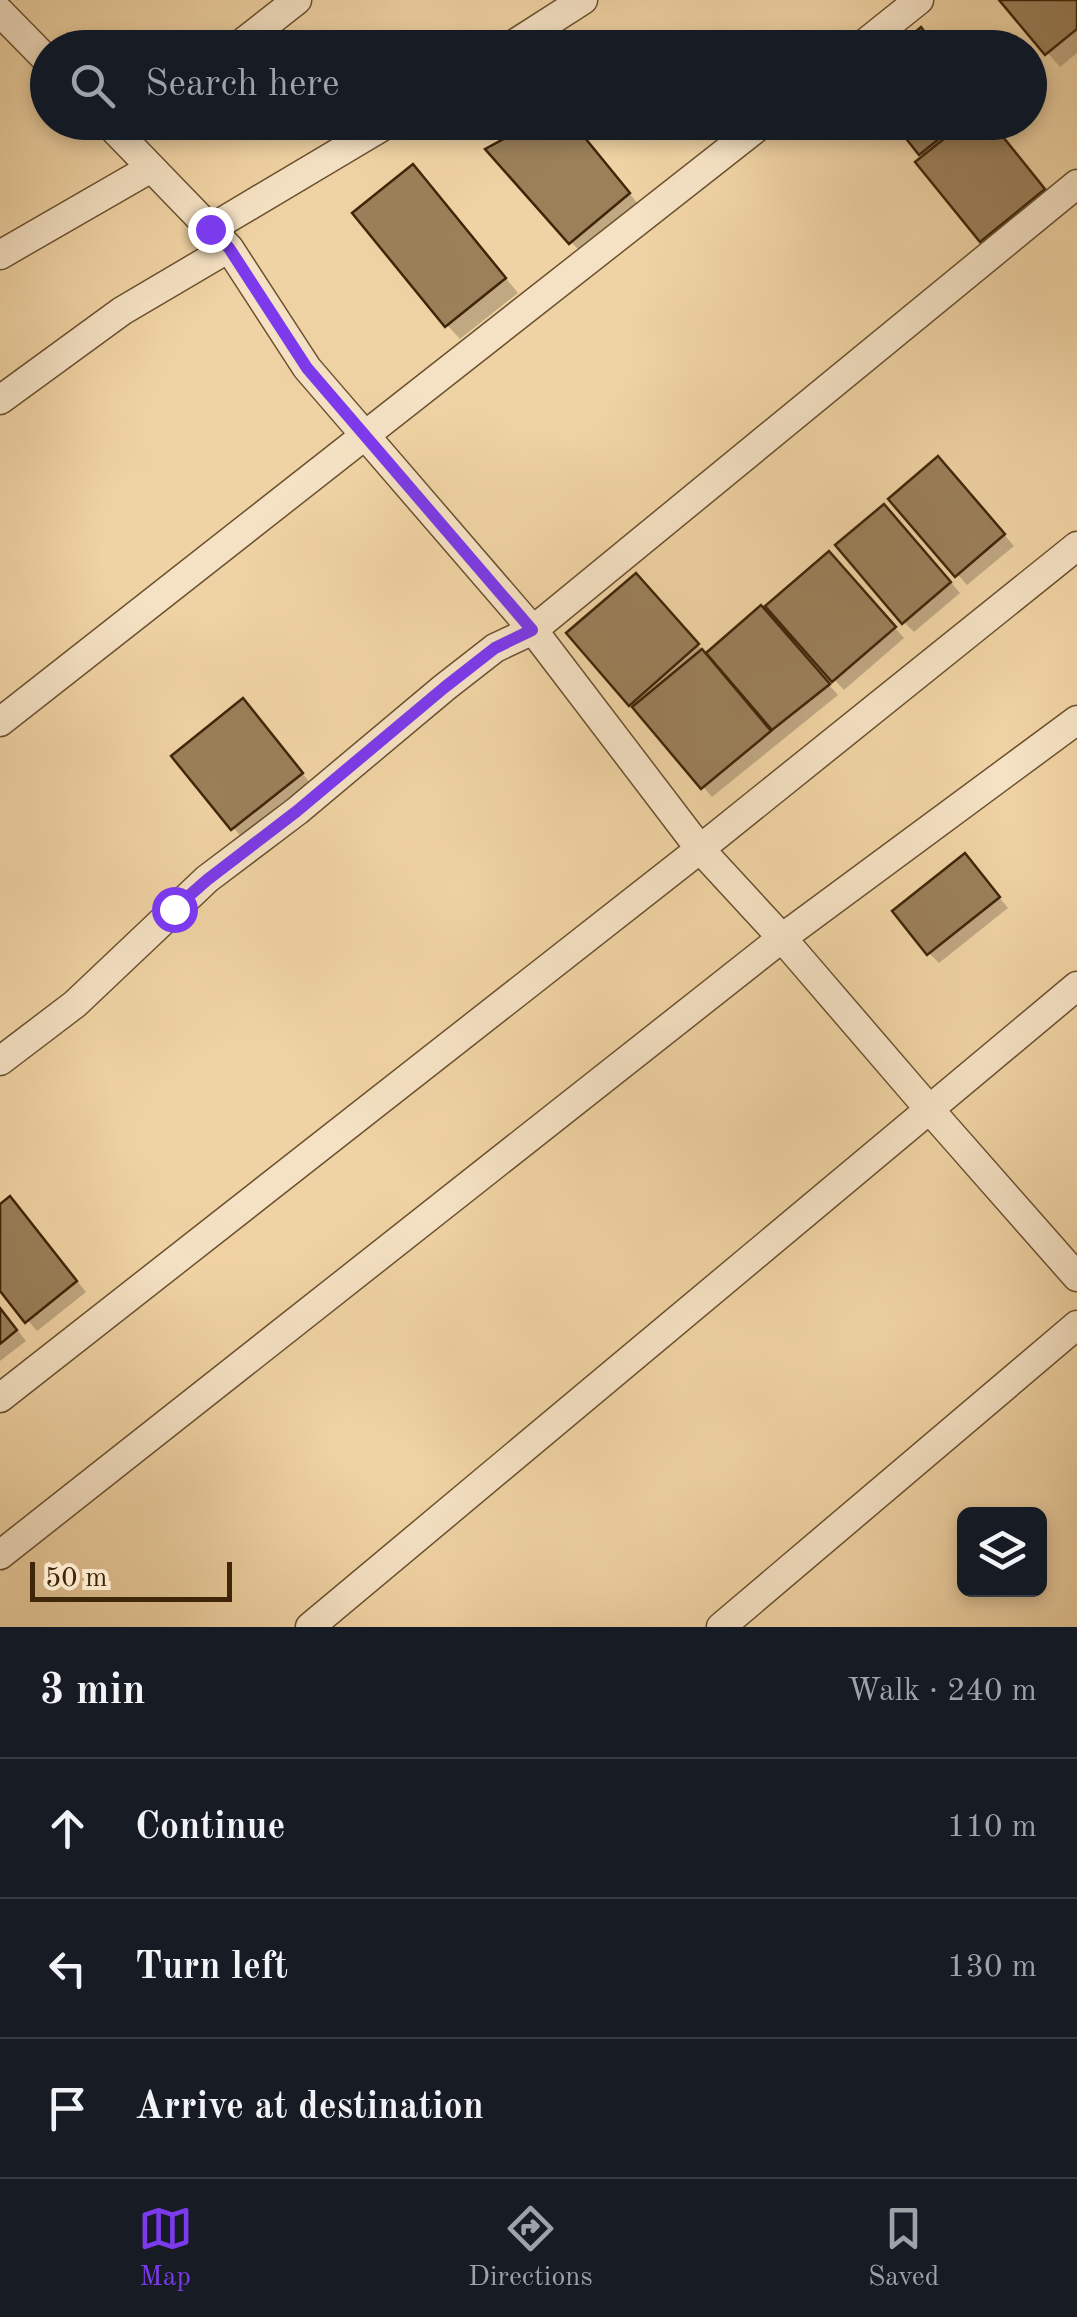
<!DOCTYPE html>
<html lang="en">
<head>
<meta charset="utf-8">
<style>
	body { margin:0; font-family:"Old Standard TT",serif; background:#242831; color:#f1f3f6 }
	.controls { position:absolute; right:30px; bottom:30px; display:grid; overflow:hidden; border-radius:15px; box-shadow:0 5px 15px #0003 }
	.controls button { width:90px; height:90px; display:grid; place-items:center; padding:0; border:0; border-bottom:2px solid #363941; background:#171b24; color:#f1f3f6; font:50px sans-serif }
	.scale { position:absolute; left:30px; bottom:25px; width:202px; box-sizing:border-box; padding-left:10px; border:5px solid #3f2609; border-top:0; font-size:28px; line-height:35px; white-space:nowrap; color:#3f2609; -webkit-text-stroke:8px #f5e2c4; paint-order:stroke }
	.stop { position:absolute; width:30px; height:30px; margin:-22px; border:8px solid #7c3aed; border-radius:50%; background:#fff }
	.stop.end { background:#7c3aed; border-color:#fff; box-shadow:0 2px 10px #0008 }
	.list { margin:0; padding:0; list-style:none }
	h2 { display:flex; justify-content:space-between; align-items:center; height:130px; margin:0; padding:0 40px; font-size:42px }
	h2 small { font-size:32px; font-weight:400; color:#9ea1a6 }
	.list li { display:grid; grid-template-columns:65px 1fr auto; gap:30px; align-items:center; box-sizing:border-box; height:140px; padding:0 40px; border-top:2px solid #363941 }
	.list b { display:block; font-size:38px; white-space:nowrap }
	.list em { font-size:32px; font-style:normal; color:#9ea1a6 }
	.icon { flex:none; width:55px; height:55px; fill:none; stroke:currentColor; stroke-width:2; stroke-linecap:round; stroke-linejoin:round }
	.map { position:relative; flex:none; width:1077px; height:1627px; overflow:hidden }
	.search { position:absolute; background:#171b24; box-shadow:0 5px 15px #0003; left:30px; right:30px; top:30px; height:110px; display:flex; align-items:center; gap:25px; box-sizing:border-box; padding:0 35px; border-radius:55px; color:#9ea1a6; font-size:38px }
	.sheet { height:550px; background:#171b24 }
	nav { display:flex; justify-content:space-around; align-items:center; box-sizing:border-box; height:140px; border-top:2px solid #363941; background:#171b24; font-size:28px; color:#9ea1a6 }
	nav a { display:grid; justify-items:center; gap:5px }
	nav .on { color:#7c3aed }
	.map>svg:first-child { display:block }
</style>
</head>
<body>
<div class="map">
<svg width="1077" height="1627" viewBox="0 0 1077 1627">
	<rect width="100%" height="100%" fill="#f0d3a4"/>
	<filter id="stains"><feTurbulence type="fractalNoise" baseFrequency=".002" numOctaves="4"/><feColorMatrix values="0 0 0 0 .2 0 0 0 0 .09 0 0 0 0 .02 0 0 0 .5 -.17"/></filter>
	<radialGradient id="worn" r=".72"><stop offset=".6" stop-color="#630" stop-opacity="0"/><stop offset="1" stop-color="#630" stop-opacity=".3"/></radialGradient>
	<path fill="#0003" d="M1002,0H1077V53L1060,67Z
		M571,122L639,205L581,252L571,242Z
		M896,122H990L1053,200L992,250L982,240L925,158Z
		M426,180L518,293L460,339L447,325Z
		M948,470L1014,546L967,585L892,500Z
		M894,517L960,593L914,632L904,622Z
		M839,564L904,638L844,690L769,607Z
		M646,586L707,655L761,608L838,695L712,797L631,704Z
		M253,712L311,784L243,839L174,756Z
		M974,867L1008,908L939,963L929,953Z
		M0,1207L20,1209L86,1292L37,1331L0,1287Z
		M0,1308L26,1341L0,1361Z"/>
	<path fill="#9b805a" stroke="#3f2609" stroke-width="2.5" d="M999,0H1077V29L1045,55Z
		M921,27L937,48H896Z
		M535,122H572L630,193L569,244L485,149Z
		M893,122H960L919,155Z
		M965,122H991L1045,189L980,242L915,162Z
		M413,164L506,278L445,327L352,213Z
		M938,456L1005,534L955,577L888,499Z
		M884,504L951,582L902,624L835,545Z
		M829,551L896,627L832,682L765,606Z
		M636,573L699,644L629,706L566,633Z
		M761,605L830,684L772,730L706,653Z
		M702,649L771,731L701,789L632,707Z
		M243,698L303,773L231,830L171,756Z
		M965,853L1000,897L927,955L892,911Z
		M10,1196L77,1281L25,1323L0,1291V1204Z
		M0,1308L17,1330L0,1344Z"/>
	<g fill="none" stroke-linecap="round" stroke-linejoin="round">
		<g stroke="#6b5130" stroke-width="31">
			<path id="street" d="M0,12L48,61
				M236,48L297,0
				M508,48L583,0
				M859,48L919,0
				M107,122L229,248L307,368L533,630L700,849L782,938L930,1110L1077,1277
				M210,229L390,122
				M0,255L151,168
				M0,400L122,311L229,248
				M0,722L764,122
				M0,1061L75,1004L207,879L297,811L445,687L495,648L533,630L1077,184
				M0,1398L700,849L1077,546
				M0,1555L782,938L1077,720
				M310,1627L1077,986
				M721,1627L1077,1325"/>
		</g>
		<use href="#street" stroke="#f5e2c4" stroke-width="28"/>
	</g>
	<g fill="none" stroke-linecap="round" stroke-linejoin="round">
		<path stroke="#7c3aed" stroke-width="12" d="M174,909L207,880L297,811L445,687L495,648L532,630L307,368L229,248L210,229"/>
	</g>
	<rect width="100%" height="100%" filter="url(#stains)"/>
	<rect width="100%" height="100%" fill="url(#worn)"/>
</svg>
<div class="controls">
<button><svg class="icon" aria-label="layers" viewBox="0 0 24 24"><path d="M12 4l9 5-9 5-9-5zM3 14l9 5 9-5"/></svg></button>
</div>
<div class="scale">50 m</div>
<div class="stop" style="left:174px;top:909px"></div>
<div class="stop end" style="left:210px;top:229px"></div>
<div class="search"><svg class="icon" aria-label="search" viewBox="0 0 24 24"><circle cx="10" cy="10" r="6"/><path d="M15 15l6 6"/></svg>Search here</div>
</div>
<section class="sheet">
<h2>3 min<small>Walk · 240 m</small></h2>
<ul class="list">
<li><svg class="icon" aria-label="ahead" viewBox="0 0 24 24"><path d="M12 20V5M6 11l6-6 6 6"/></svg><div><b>Continue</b></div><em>110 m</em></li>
<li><svg class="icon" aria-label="left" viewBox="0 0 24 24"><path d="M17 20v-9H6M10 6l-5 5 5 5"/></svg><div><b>Turn left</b></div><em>130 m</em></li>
<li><svg class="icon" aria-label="arrive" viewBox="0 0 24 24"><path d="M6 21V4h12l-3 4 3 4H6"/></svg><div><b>Arrive at destination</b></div></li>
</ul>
</section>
<nav>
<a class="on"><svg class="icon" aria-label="map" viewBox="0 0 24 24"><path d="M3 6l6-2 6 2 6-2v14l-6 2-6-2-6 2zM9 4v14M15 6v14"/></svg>Map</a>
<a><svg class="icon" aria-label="directions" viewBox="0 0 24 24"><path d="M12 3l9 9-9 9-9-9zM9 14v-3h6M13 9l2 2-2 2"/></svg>Directions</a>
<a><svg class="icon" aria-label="saved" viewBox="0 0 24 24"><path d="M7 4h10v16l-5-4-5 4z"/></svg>Saved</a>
</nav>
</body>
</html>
